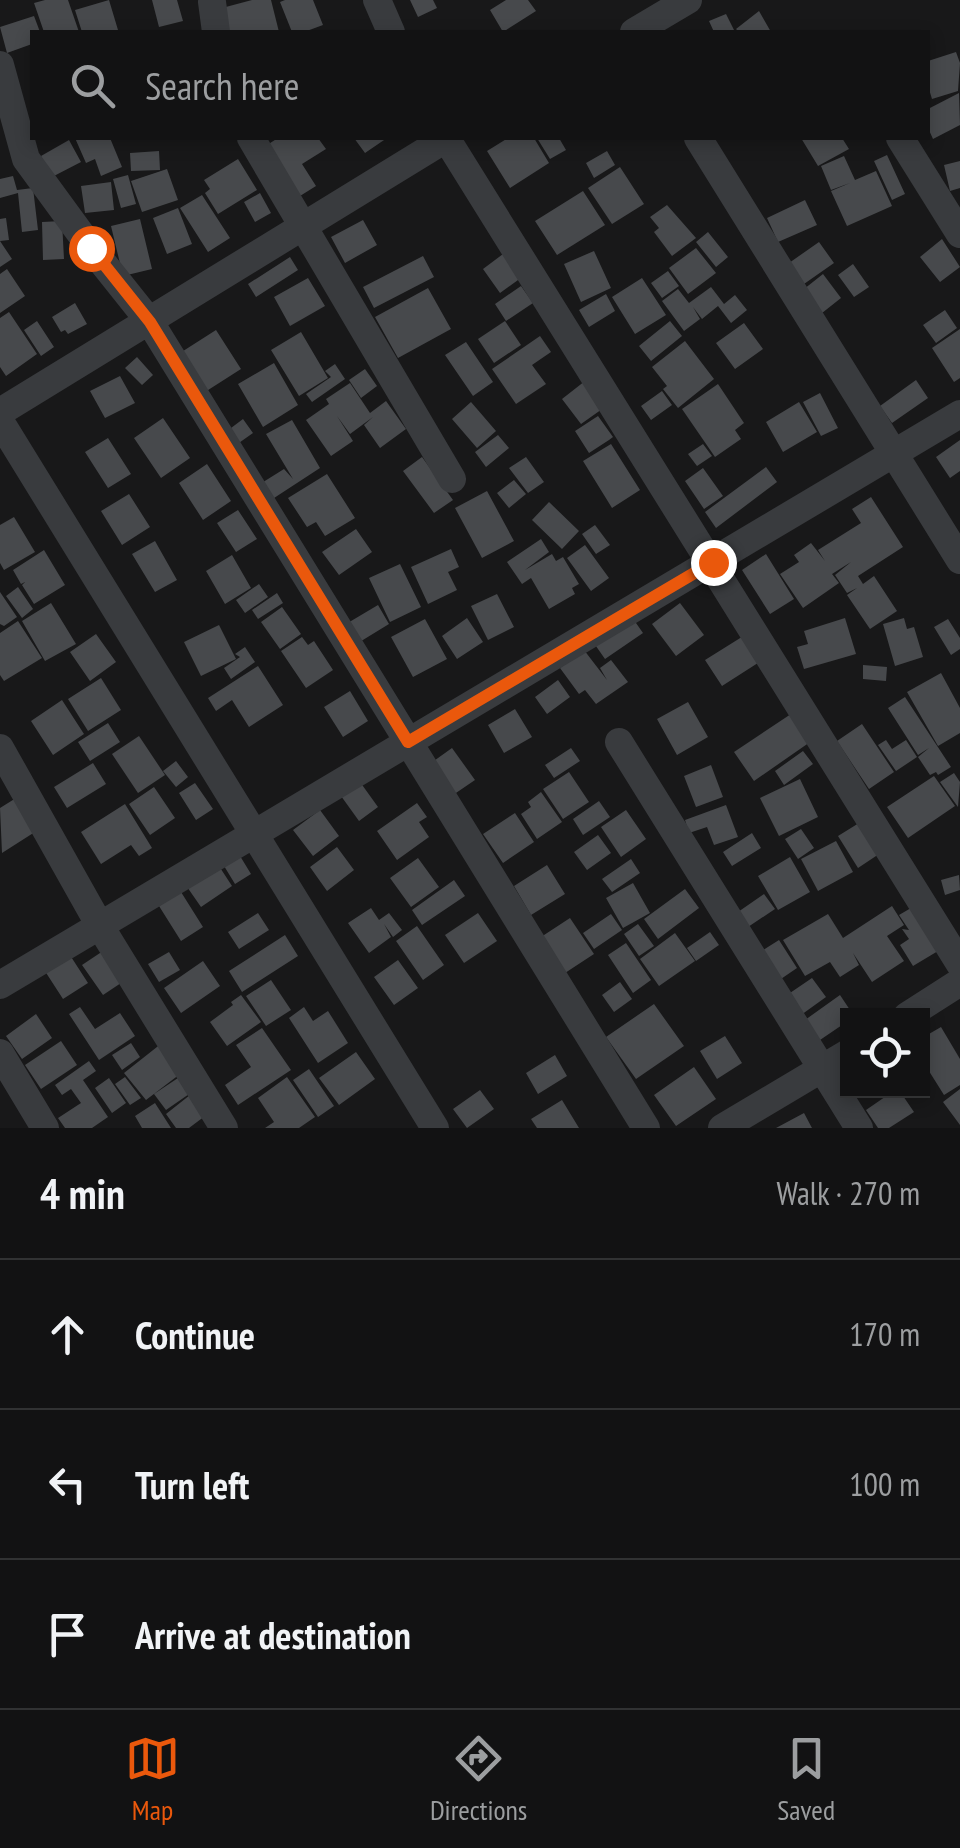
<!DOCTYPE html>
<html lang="en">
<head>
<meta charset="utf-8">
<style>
	body { margin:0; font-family:"PT Sans Narrow",sans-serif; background:#1b1b1c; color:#f1f3f6 }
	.controls { position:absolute; right:30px; bottom:30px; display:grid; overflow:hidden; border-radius:0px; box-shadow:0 5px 15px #0003 }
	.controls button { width:90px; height:90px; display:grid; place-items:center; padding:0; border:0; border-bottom:2px solid #313233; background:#121213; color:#f1f3f6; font:50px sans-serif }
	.stop { position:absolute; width:30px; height:30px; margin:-22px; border:8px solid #ea580c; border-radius:50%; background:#fff }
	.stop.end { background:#ea580c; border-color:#fff; box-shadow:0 2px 10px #0008 }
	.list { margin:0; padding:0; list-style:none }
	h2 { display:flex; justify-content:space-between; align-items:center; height:130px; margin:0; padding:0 40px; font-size:42px }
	h2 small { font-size:32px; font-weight:400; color:#9c9ea0 }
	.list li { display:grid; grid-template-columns:65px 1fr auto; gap:30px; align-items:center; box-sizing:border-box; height:150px; padding:0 40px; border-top:2px solid #313233 }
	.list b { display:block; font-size:38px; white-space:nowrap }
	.list em { font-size:32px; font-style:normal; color:#9c9ea0 }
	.icon { flex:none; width:55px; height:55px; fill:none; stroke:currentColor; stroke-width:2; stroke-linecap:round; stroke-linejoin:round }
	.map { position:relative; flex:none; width:960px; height:1128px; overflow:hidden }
	.search { position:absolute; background:#121213; box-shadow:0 5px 15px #0003; left:30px; right:30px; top:30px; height:110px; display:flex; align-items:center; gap:25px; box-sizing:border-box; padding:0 35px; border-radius:0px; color:#9c9ea0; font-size:38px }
	.sheet { height:580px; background:#121213 }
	nav { display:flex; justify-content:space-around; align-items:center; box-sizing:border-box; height:140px; border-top:2px solid #313233; background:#121213; font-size:28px; color:#9c9ea0 }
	nav a { display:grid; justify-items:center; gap:5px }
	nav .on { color:#ea580c }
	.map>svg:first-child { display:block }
</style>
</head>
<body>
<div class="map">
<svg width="960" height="1128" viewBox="0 0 960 1128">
	<rect width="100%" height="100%" fill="#181819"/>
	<path fill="#47494c" d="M45,0H68L79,32H44L34,3Z
		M109,0L118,30L82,32L75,10Z
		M152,0H177L183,21L159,27Z
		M252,0H271L279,32H228L222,8Z
		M285,0H313L323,25L304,32H292L280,2Z
		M410,0H433L437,8L418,17Z
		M506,0H528L536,11L503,32L490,10Z
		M759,11L771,32H739L736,29Z
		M726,14L735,32H714L709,21Z
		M34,16L40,32H32V44L7,53L0,27Z
		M956,52L960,63L958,91L932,99L928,86V61Z
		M959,93L960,125L933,139L928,128V109Z
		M75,138H110L122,167L101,176L95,159L86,163Z
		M278,138H318L326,149L302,164L316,186L300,196L267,145Z
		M354,138H387L365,153Z
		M508,138H534L549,163L510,188L487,151Z
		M537,138H559L566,150L550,159Z
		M801,138H842L849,149L818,166Z
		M69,140L81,162L52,177L41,156Z
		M159,151L160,170L131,171L130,153Z
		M607,151L615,165L594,178L586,163Z
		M887,155L905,194L892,200L874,161Z
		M844,156L855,180L876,171L892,206L847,226L831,191L850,183L831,190L821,166Z
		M238,159L257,190L218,214L205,193L210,189L204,180Z
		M960,161V188L950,191L944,165Z
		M620,167L644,204L612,224L588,188Z
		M167,169L178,200L142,212L131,181Z
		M128,175L136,204L121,208L113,179Z
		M13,176L17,190L33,188L38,230L22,232L18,193L0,198V179Z
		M111,182L114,210L85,213L81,186Z
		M583,191L605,225L557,255L535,221Z
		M260,193L271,213L255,222L244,202Z
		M202,195L230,238L208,252L180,208Z
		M805,200L817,225L778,242L767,218Z
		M667,205L696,238L672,256L654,232L659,228L650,217Z
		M178,208L192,244L167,254L153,218Z
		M6,218L9,240L0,241L12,259L0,267V219Z
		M140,219L152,269L123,276L111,226Z
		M363,220L377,245L345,263L331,237Z
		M62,221L64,259L43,260L42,222Z
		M708,232L728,257L716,267L696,242Z
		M942,239L960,267L940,282L920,257Z
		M819,242L834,263L804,284L789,263Z
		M696,248L716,273L688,294L669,268Z
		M507,251L525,275L500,293L483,269Z
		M594,251L611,288L581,302L564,264Z
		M423,256L434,277L374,308L363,287Z
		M290,257L298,270L256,297L248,284Z
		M853,264L869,287L854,297L838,275Z
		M7,269L25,296L0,313V274Z
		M668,271L679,286L662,298L651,283Z
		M823,274L841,298L817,317L799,293Z
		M308,278L325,306L290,326L274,297Z
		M642,278L666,315L635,334L612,297Z
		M521,286L533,303L506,321L495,304Z
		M711,287L724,304L735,295L747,310L731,323L718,306L702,319L693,307L700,319L684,331L662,301L678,289L689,303Z
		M428,288L451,329L398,358L375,317Z
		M606,294L615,311L589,327L579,310Z
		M75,303L87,324L68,334L65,330L61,332L52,317Z
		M945,310L957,328L936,343L923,325Z
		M9,312L37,354L6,376L0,367V318Z
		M37,321L54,347L41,356L24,330Z
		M505,321L521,345L494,363L478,339Z
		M670,321L682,336L651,361L639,346Z
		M744,323L763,349L735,369L716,343Z
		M960,329V378L954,382L932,348Z
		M216,330L241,369L205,392L180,353Z
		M301,332L328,378L299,396L271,350Z
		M540,336L551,352L532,365L546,384L516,404L492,369Z
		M685,341L714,379L678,408L663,389L667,386L652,367Z
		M466,342L493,382L473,396L445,355Z
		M137,357L153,375L142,385L125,368Z
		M274,363L298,405L263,427L238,384Z
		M335,364L345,379L312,402L306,394L331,377L325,371Z
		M365,369L377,386L361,398L349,380Z
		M120,376L135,403L105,418L90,391Z
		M916,380L928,398L892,423L880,406Z
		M585,381L605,407L581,424L562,399Z
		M350,383L370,413L386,401L406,429L380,448L364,425L373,417L350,434L337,416L353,441L331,456L306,420L329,404L326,399Z
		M718,384L744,423L735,430L741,439L715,457L682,409Z
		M662,391L672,405L651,420L641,406Z
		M820,393L838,428L821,436L803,402Z
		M471,402L496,431L477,448L452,419Z
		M799,402L817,432L783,452L766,422Z
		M598,416L613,437L609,440L607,437L609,440L589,453L575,431Z
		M163,418L190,458L161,478L134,438Z
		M243,419L253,433L236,445L227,431Z
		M292,420L320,468L271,500L260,484L284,469L293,479L266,434Z
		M498,435L509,448L486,467L475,452Z
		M108,438L131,474L108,488L85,452Z
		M960,440V471L950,478L936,457Z
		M611,444L640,490L612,508L583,461Z
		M703,444L712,456L697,466L688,454Z
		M422,457L453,500L434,513L403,471Z
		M526,457L544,482L528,493L509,468Z
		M207,464L231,501L203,520L179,483Z
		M766,467L777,482L716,528L705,512Z
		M703,468L723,496L704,509L685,481Z
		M327,474L355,518L325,536L316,522L307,527L288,498Z
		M514,480L526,494L509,508L497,493Z
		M487,491L514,541L482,558L455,508Z
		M129,494L150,527L122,545L101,511Z
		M871,497L903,547L858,576L863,584L874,576L897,611L870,629L847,595L857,588L847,593L835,575L851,562L832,574L839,583L803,608L780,574L799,562L794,555L811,543L825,561L818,550L861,523L852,509Z
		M549,502L579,531L562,549L532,520Z
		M238,510L257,539L236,552L217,523Z
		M14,517L35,552L4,570L0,563V525Z
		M595,525L610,545L596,554L582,534Z
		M356,529L372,552L339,575L322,552Z
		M541,539L549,552L525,570L552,554L556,561L563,557L579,584L572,588L575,594L549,609L531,578L522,584L507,562Z
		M155,541L177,580L155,592L132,554Z
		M585,545L609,578L591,591L567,558Z
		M451,549L459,567L448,572L457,590L428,604L411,567Z
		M44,550L65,585L34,604L22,585L25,582L21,584L13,570Z
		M766,554L794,599L770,614L742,570Z
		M232,555L251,588L225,604L206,571Z
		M400,564L421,607L390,622L369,578Z
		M259,584L268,597L245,613L236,600Z
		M18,587L33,609L22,618L6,596Z
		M0,592L17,617L4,626L0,624Z
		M277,593L283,603L258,619L252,610Z
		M497,594L514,627L488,640L471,606Z
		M51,603L76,644L45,661L22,621Z
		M680,603L704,635L676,656L652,624Z
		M378,605L389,624L358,643L346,624Z
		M282,607L301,634L280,649L261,622Z
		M629,613L643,633L605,659L591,639Z
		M467,618L483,642L457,659L442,636Z
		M845,618L856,654L804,669L797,647L808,644L804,631Z
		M904,618L907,629L914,627L923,657L895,666L883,624Z
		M425,619L447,659L413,677L391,637Z
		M948,619L960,638V649L951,655L934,627Z
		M18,621L42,658L4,681L0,675V633Z
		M219,625L236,659L201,676L184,642Z
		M96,634L116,662L90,681L70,652Z
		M745,635L761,661L722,686L705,660Z
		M302,637L308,645L314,641L333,670L306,688L281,651Z
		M245,647L255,662L231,679L224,668L240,657L235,654Z
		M584,650L607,680L600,668L611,660L628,682L596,704L585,690L579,694L560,668Z
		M863,665L887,667L886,681L863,679Z
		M258,666L283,705L249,727L232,700L216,711L208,698Z
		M941,673L960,708V733L938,746L907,692Z
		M101,678L121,710L88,731L68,699Z
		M558,680L570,697L547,714L535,697Z
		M350,691L368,721L343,737L324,707Z
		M905,697L951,767L938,775L936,772L930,775L918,757L929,748L918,755L888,708Z
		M62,700L84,734L53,755L31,721Z
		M688,702L708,737L677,755L657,719Z
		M515,709L532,737L504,753L488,725Z
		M794,712L813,740L754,781L734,752Z
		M108,723L120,742L90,761L78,742Z
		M862,724L894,772L869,789L837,741Z
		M139,736L165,775L138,793L112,754Z
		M886,740L892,749L906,740L917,757L896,771L878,745Z
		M452,748L475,780L453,795L431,763Z
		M571,748L580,761L554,778L545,765Z
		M803,751L813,764L784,785L775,771Z
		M176,761L188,777L176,787L163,771Z
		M93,763L106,784L67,808L54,787Z
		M711,765L723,797L696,807L684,776Z
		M569,772L589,802L563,819L543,789Z
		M954,773L960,782L958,807L940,782Z
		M355,775L378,807L359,821L336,789Z
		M934,776L955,806L908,838L887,807Z
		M800,779L818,817L779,836L760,798Z
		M195,783L213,809L196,820L179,793Z
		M154,787L175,818L150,835L129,804Z
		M541,792L562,822L537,839L521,814L531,807L528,802Z
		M16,798L38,830L2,853L0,808Z
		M599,801L610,817L583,835L573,819Z
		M417,803L427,817L419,822L429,837L397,860L377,831Z
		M125,804L152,848L139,856L131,845L101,864L81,832Z
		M726,805L738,837L714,845L707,827L689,833L685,820Z
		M320,810L339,836L313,856L293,830Z
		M626,810L646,839L621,857L601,827Z
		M515,813L534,842L503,863L483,834Z
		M859,823L879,854L858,868L838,836Z
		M801,829L814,848L798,859L785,839Z
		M752,833L761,848L732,866L723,852Z
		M598,835L611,853L587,870L574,852Z
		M836,841L853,872L818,891L801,859Z
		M337,847L354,870L327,891L310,867Z
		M237,851L251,874L235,884L221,861Z
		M790,857L810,892L778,910L758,876Z
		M418,858L439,887L411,907L390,878Z
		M631,859L640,873L612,892L602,879Z
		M217,863L232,886L201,907L185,884Z
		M547,865L565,894L531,915L514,886Z
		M959,875L960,890L945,895L941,880Z
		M454,880L465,896L422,925L412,910Z
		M633,883L650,913L623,928L606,898Z
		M685,889L699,908L658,939L644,919Z
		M181,892L203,927L181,941L159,906Z
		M764,894L775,909L748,927L738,912Z
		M892,906L904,925L887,936L904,961L872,982L853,953L859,965L840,977L830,962L805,976L783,940L828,914L843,938Z
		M371,908L379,920L389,913L402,930L393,937L384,924L391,937L369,953L348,923Z
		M911,908L938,951L913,966L900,945L909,939L902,929L909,930L899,915Z
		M258,913L269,930L239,949L228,932Z
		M478,913L497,941L464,963L445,935Z
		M611,914L622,930L594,949L583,933Z
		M570,918L594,954L565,973L541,937Z
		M638,924L654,946L639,956L624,934Z
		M417,926L444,965L423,980L396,941Z
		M710,932L719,945L696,961L687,948Z
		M675,933L695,961L659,986L640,959Z
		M285,935L298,956L242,992L229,971Z
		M779,940L797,968L778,981L760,952Z
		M626,943L651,980L633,993L608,955Z
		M109,947L130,977L103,995L82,965Z
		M66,949L88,983L63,999L41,965Z
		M169,952L180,970L159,982L148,964Z
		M398,960L418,988L394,1005L374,977Z
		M203,961L220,986L181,1013L164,988Z
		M812,978L826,997L801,1015L787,995Z
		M271,980L291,1010L266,1026L246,996Z
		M620,982L632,999L614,1012L602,995Z
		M241,995L261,1022L227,1046L210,1022L233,1005L231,1002Z
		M840,995L854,1016H848V1021L820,1040L805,1020Z
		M654,1004L684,1046L636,1079L606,1037Z
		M80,1007L95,1029L120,1013L135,1036L99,1060L69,1014Z
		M304,1007L313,1021L328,1011L348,1043L318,1063L289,1018Z
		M36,1014L52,1038L22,1059L6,1036Z
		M941,1027L960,1059V1085L944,1095L922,1060V1038Z
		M262,1028L291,1070L238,1105L225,1085L251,1067L236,1045Z
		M725,1036L742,1063L717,1079L700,1051Z
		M61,1041L77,1065L41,1089L25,1065Z
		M131,1043L140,1057L122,1070L112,1055Z
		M162,1043L184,1071L146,1100L124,1073Z
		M356,1052L375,1079L339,1105L319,1078Z
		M555,1055L567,1076L538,1094L526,1073Z
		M89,1061L96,1071L83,1080L108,1117L92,1128H65L58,1118L81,1103L71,1089L62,1095L55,1085Z
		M694,1067L716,1099L676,1126L654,1095Z
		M309,1069L334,1106L318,1117L293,1080Z
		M181,1076L192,1092L166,1110L154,1094Z
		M125,1077L141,1098L130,1105L115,1084Z
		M287,1077L315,1117L299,1128H265L274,1122L258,1098Z
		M109,1078L126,1103L112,1113L95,1088Z
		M960,1089V1125L943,1102Z
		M480,1090L494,1109L467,1128L453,1109Z
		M895,1090H899L914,1112L889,1128H878L866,1110Z
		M190,1095L205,1116L189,1128H176L166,1114Z
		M562,1100L579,1128H537L531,1119Z
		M155,1103L171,1128H142L135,1116Z
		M804,1113L812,1128H776Z"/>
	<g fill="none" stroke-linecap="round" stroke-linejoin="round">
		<path stroke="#393b3e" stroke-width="28" d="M377,0L391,32
			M212,2L216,32
			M634,32L688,0
			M0,65L26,159L91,248L150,322L646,1128
			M251,138L452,479
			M446,138L960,964
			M698,138L960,560
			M900,138L960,234
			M0,412L447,138
			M0,421L435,1128
			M619,742L859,1128
			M0,748L100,926L224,1128
			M0,985L960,414
			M907,1016L960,982
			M0,1053L45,1128
			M722,1128L848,1053"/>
	</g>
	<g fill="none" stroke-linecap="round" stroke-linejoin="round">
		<path stroke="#ea580c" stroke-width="12" d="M91,248L150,322L408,742L713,562"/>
	</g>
</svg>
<div class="controls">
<button><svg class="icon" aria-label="locate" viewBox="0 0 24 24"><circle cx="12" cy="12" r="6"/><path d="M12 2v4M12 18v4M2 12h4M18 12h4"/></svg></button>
</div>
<div class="stop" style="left:91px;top:248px"></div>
<div class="stop end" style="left:713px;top:562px"></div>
<div class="search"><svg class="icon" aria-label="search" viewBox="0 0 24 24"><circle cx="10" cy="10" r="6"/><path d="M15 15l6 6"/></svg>Search here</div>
</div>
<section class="sheet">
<h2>4 min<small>Walk · 270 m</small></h2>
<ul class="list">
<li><svg class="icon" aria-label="ahead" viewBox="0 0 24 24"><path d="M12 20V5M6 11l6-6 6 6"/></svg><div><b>Continue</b></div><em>170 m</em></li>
<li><svg class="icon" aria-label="left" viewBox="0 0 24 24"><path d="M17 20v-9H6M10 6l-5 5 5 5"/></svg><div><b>Turn left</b></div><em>100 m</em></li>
<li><svg class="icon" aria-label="arrive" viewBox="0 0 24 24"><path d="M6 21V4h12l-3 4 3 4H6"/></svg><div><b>Arrive at destination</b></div></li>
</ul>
</section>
<nav>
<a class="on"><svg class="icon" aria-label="map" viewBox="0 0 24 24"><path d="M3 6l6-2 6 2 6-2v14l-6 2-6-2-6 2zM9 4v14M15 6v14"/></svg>Map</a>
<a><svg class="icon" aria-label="directions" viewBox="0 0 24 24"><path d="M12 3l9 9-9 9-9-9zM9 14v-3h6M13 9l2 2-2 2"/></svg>Directions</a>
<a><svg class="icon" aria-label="saved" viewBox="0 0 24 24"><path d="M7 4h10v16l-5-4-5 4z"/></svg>Saved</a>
</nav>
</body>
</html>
